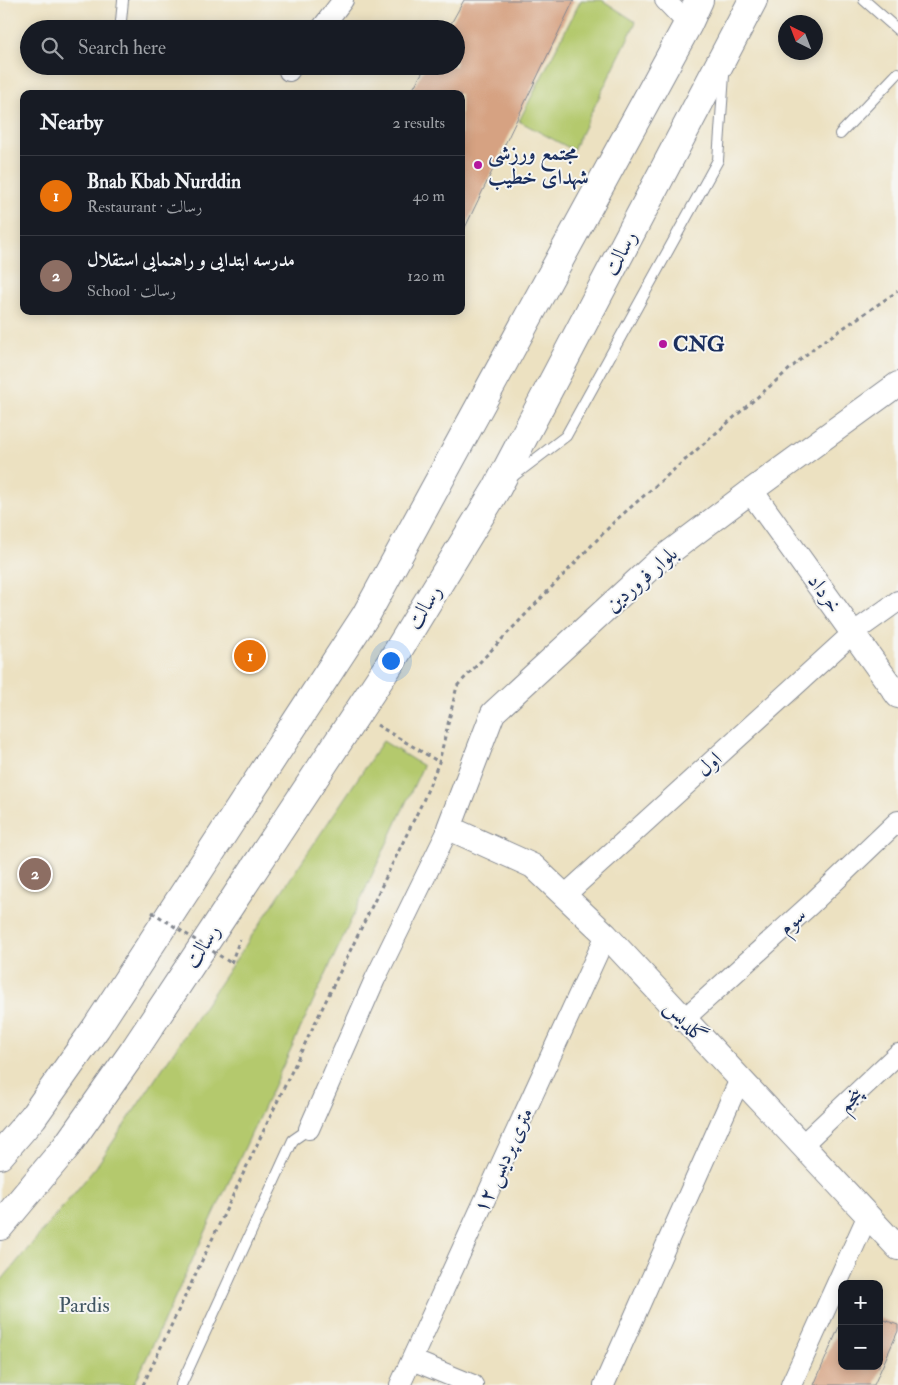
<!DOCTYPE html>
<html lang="en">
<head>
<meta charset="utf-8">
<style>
	body { margin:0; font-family:"IM FELL Double Pica",Amiri,serif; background:#20242c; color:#f1f3f6 }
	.controls { position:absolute; right:15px; bottom:15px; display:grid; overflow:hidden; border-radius:10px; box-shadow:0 2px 12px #0003 }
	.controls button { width:45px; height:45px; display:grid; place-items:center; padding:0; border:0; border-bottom:1px solid #363941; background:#171b24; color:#f1f3f6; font:25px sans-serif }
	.compass { position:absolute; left:778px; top:15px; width:45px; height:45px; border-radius:50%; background:#171b24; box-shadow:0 2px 12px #0003; rotate:318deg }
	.you { position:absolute; left:390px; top:660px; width:18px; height:18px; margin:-12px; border:4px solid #fff; border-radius:50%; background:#1a73e8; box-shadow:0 0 0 8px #1a73e833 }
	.badge { display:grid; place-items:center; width:32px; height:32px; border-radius:50%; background:#db2777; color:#fff; font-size:16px; font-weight:700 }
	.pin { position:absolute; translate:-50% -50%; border:2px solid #fff; box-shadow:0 1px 5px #0006 }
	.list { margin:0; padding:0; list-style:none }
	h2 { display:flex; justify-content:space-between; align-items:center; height:65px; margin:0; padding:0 20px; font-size:21px }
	h2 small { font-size:16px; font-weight:400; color:#9ea1a6 }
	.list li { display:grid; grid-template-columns:32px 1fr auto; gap:15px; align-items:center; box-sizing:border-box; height:80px; padding:0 20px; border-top:1px solid #363941 }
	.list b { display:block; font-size:19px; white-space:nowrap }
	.list p { margin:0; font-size:16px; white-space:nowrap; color:#9ea1a6 }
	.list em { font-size:16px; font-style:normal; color:#9ea1a6 }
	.icon { flex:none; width:28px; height:28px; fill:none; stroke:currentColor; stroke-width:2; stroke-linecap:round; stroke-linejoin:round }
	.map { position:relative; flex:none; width:898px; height:1385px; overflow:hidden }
	.search { position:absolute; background:#171b24; box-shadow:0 2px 12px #0003; left:20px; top:20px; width:445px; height:55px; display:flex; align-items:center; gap:12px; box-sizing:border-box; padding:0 18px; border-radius:28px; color:#9ea1a6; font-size:19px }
	.panel { position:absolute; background:#171b24; box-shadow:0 2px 12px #0003; left:20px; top:90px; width:445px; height:225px; border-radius:10px }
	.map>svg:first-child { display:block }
</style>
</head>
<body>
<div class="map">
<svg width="898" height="1385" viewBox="0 0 898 1385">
	<rect width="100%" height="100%" fill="#f6f6f2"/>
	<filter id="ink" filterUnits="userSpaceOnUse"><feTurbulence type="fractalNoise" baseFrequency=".02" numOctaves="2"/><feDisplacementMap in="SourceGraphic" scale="10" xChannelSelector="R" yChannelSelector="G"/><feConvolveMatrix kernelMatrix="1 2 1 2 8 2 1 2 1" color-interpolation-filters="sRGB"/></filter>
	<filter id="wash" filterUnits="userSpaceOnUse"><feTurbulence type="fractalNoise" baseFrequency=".0096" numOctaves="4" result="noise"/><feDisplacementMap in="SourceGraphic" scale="20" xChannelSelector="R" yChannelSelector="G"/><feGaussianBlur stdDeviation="1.12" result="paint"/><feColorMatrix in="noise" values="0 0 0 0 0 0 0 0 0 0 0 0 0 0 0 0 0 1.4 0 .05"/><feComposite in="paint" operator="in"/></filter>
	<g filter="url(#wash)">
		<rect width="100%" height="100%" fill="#ece1c1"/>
		<path fill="#b4c96d" stroke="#687c66" d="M581,0H602L636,22L573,150L519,121Z
			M383,741L423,766L134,1385H0V1282L96,1167Z"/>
		<g id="blocks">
			<path fill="#d6a282" d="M464,0H574L461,236V94H410L426,66H456V29H448Z
				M879,1318L898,1325V1331L874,1385H814L842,1320V1366H879Z"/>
		</g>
	</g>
	<g filter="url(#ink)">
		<use href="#blocks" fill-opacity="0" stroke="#848890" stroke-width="1"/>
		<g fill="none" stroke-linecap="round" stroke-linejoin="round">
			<g stroke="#848890" stroke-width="12">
				<path id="service" d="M864,0L898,30
					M121,21L123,0
					M840,134L898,73
					M512,477L566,436L718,160L724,75
					M181,1385L293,1140L309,1129"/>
			</g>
			<g stroke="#848890" stroke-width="22">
				<path id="minor" d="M665,0L688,24
					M321,29L343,0
					M289,71L292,66
					M564,896L853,633L898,601
					M684,1019L811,904L898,821
					M309,1129L375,979L449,828
					M802,1145L898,1054
					M412,1360L473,1385
					M400,1385L606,935
					M604,1385L740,1079
					M791,1385L868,1215"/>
			</g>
			<g stroke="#848890" stroke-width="26">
				<path id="tertiary" d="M898,384L751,491L657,562L493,713L449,828L533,866L606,935L898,1248
					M751,491L898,696"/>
			</g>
			<g stroke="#848890" stroke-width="30">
				<path id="primary" d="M0,1155L33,1117L96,1028L366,615L688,24L699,0
					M0,1226L66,1147L133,1052L391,662L497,488L753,0"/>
			</g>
			<path stroke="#848890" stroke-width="3" stroke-dasharray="4 4" stroke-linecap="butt" d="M377,725L439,762
				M231,963L240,939
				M143,1385L299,1056L423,801L439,762L457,686L615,521L815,347L898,291"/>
			<use href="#service" stroke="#fff" stroke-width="10"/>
			<use href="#minor" stroke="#fff" stroke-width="20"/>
			<use href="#tertiary" stroke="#fff" stroke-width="24"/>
			<use href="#primary" stroke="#fff" stroke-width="28"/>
			<path stroke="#848890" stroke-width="3" stroke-dasharray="4 4" stroke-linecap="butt" d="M152,912L231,963"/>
		</g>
	</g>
	<g fill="#b5179e" stroke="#f6f6f2" stroke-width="2">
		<circle cx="478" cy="165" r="5"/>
		<circle cx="663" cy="344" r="5"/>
	</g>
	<g text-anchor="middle" stroke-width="4" stroke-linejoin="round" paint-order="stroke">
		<g font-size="21" font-weight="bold" fill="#1b2f5e" stroke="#f6f6f2" text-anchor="start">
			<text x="488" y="160">مجتمع ورزشی<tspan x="488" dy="24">شهدای خطیب</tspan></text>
			<text x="673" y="351">CNG</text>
		</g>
		<g font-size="21" fill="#1b2f5e" stroke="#f6f6f2">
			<text transform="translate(620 253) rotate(-62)" y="7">رسالت</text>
			<text transform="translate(641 579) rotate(-41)" y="7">بلوار فروردین</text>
			<text transform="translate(825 593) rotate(54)" y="7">خرداد</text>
			<text transform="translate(424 607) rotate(-59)" y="7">رسالت</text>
			<text transform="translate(709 764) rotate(-42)" y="7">اول</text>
			<text transform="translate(792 921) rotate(-42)" y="7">سوم</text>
			<text transform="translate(202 946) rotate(-57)" y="7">رسالت</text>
			<text transform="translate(686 1021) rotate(47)" y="7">گلدیس</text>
			<text transform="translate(850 1099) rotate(-43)" y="7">پنجم</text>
			<text transform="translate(503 1160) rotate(-65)" y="7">۱۲ متری پردیس</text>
		</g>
		<g font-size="21" fill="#415662" stroke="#f6f6f2">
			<text x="84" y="1312">Pardis</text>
		</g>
	</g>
</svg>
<div class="controls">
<button>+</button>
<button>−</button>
</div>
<svg class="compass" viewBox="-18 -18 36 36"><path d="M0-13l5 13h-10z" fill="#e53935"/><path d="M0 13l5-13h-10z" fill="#9ea1a6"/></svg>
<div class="you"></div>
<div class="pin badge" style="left:250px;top:656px;background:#e8710a">1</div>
<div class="pin badge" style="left:35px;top:874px;background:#8d6e63">2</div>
<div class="search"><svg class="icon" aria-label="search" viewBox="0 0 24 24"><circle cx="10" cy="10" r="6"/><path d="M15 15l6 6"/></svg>Search here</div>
<section class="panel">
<h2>Nearby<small>2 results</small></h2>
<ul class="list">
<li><span class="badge" style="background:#e8710a">1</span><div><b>Bnab Kbab Nurddin</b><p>Restaurant · رسالت</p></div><em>40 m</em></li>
<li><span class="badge" style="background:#8d6e63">2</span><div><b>مدرسه ابتدایی و راهنمایی استقلال</b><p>School · رسالت</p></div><em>120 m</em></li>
</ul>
</section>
</div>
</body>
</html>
